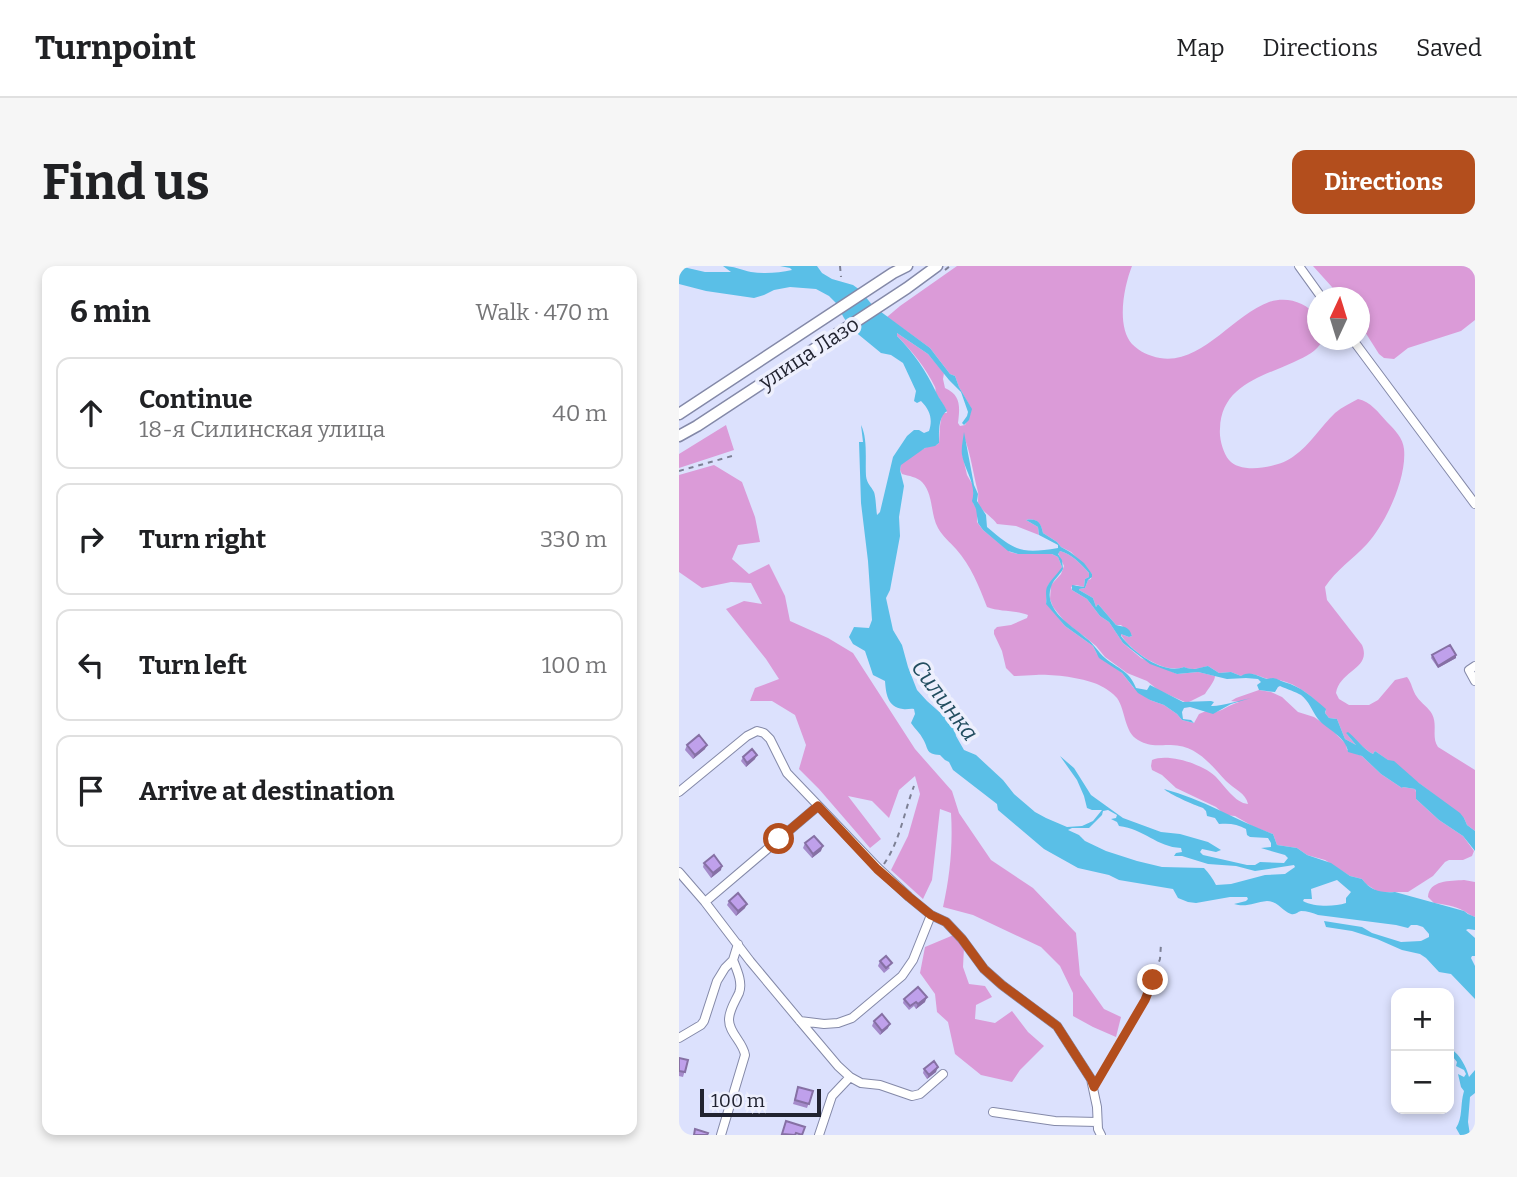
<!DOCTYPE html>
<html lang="en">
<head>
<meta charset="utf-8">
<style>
	body { margin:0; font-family:Bitter,serif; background:#f6f6f6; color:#202124 }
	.controls { position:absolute; right:21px; bottom:21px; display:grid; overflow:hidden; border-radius:14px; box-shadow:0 4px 10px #0003 }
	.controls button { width:63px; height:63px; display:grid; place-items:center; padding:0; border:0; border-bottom:2px solid #e0e0e0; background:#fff; color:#202124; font:35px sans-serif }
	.compass { position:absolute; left:628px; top:21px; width:63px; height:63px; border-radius:50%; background:#fff; box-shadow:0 4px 10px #0003; rotate:4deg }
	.scale { position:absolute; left:21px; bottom:18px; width:121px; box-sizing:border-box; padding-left:7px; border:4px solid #212330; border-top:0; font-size:19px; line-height:24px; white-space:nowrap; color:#212330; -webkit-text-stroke:5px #edeffd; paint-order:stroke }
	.stop { position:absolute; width:21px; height:21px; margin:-16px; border:5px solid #b34e1d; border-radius:50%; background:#fff }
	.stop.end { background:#b34e1d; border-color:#fff; box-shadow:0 2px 7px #0008 }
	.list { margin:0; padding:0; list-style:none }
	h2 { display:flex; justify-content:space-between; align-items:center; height:91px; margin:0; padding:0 28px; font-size:30px }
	h2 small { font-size:23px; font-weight:400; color:#757577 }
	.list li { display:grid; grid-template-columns:46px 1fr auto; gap:21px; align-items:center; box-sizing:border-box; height:112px; margin:0 14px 14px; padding:0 14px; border:2px solid #e0e0e0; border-radius:14px }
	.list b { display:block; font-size:26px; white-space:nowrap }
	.list p { margin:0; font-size:23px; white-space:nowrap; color:#757577 }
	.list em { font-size:23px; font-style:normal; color:#757577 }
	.icon { flex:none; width:38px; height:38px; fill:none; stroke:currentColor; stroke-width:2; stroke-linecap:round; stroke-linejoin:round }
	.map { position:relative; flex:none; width:796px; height:869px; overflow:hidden; border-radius:14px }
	header { display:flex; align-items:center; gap:42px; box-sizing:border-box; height:98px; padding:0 35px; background:#fff; border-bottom:2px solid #e0e0e0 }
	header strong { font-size:33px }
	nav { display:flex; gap:38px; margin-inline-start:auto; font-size:24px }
	.intro { display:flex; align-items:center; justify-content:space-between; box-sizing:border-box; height:168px; padding:0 42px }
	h1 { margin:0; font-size:49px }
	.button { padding:18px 32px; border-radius:14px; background:#b34e1d; color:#fff; font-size:24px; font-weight:700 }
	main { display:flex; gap:42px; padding:0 42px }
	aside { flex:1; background:#fff; border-radius:14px; box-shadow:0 4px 10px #0003 }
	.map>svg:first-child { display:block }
</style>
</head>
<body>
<header>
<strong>Turnpoint</strong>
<nav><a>Map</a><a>Directions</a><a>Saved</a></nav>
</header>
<div class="intro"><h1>Find us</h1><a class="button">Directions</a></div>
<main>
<aside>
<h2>6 min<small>Walk · 470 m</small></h2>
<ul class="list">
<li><svg class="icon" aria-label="ahead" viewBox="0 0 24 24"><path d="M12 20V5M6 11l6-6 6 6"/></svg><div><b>Continue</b><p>18-я Силинская улица</p></div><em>40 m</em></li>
<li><svg class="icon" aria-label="right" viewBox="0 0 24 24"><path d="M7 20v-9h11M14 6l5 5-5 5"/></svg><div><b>Turn right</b></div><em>330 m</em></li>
<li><svg class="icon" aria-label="left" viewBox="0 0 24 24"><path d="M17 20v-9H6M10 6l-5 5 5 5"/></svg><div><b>Turn left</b></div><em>100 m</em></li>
<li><svg class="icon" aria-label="arrive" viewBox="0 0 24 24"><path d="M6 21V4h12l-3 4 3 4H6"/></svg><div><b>Arrive at destination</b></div></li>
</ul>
</aside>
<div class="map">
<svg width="796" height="869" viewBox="0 0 796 869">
	<rect width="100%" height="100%" fill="#dce1fd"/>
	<path fill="#db9bd8" d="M278,0H453C445,20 437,60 453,78C461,86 470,90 481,92C522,99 554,49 590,36C608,30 626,36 638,50V74H644C637,86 628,90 615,96C582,111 542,120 541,163C540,172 544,187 550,194C562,209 602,201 615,190C631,179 642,160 656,147C663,141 672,137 679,133C691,135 700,147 708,156C716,164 724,172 725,183C728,212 707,257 688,278C674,293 657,304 646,321L648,334L683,379C693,403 661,404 657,427L660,433L670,439H690L699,434L716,414L728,411C733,417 733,424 738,431C742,437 750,442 753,448C759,459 752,471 759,481L796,504V565L788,559L785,552C756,529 726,506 696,485L694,488C684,483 679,474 667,467L677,479L666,473L658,453L650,452L646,447L647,445C634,431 619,418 600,414C597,413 593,413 589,413C579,410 572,405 562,410L552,406L540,407L529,400C520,402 514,405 505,401C485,409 452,385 442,369V368L450,371L453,370L452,368L442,359H437L419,338L417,341L414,332L400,324V323L406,322L409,314L412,313L413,308L392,286L382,281L378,276L364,267C362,258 359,252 347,254L359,261L360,269L337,260L318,258C314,252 307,248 302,242C297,237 300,232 299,226C294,208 292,188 285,171L283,187L288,209L295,221L294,237L298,244V256L304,264L331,286L339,288H373L379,291L383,301L381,306L369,319L367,337L386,360L414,380L418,388L443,407L454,421L471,434L485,439L498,448L503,454L515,457L520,448L527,445C539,450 548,439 560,436L552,435L557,432L580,424L592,426L603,431L619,446L635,451L651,462L667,478L668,484L683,490L702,508L723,522L724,521L736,523L737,526V533L760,554L784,570L795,585L793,590L784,594H770L766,596L754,610L729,626H699L687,618L683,613L671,610L646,594L628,589L618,582L598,579L594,568L575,561L556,550L546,549L537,541L497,522L483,509L473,504L472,500L473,494C489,487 523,498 536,510C545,519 556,537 569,538C567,527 555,523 547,515C531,498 517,478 490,479C478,479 471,481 459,474C445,466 447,445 438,432C434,427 426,422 420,419C405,412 374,408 357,409C349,409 343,410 335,410L327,402L323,385L315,368V364L318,361L332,359L348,352L349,349C336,344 321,346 308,341C300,320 292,300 277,283C271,276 264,271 259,262C251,248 255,229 243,216C238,211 230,210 223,208L221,204L222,198C229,193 241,184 248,181C252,180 257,180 260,177C261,167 260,157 264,147H268C266,139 260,134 257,127C256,125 257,123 256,121C247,102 233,85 218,70V67L249,88L265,107L264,113L266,122C282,129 281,141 279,157L281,160L286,159L292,146V142L280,121L276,110L271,108L251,82L208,51L221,40Z
		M634,0H796V54L782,65L729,82L715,93L705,92L700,88L681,58L680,32L662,31Z
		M47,159L55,184L0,202V188Z
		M35,199L63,216L76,251L81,276L59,279L53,293L70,308L90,298L106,330L111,355L149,372L174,387L236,483L273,525L280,547L312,594L354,622L397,667L401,709L425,743L442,751L437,771L414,761L394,750V727L381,700L362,681L294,649L264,641C271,610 274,579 272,547L261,543L253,614L244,633L212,604L229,570L241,528L236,510L220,524L210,552L193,535L169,530L202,573L191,582L140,523L120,503L127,479L116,449L93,435H71L76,422L100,413L87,393L47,343L65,335L83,338L72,317L52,316L23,322L0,306V209Z
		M381,285C393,288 402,298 410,307V311L406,313L405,321L397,319L392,321L393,324L408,333L421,350L430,356L444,377L462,392L498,408L519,406L536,410C536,415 529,423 526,428L508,437L479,424L468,415L448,407L426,391L417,380L406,371L386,356L374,341L371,333L372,319L382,308L385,300L379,287Z
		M785,614L796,616V651C792,650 789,647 785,645C776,640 764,638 755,637L749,631C750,614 771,615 785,614Z
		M277,668L285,681L284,701L290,718L306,720L313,731L297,739L296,753L316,757L333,745L349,766L365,780L341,804L333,816L302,809L276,788L269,756L258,746L256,728L241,707L246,681Z"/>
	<path fill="#5abfe7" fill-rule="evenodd" d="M0,0L26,6H52L44,0C54,0 63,4 72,6C85,8 100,7 113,4L111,2L101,0H138L143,7L153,13L174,19L181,24L194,40L251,82L271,108L276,110L280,121L293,143L290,154L285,159L283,157L288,150L289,146L282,126L270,114L249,88L218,67V70C235,87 247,105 257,126C260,133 265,138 268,145C259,151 260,166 260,177L256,180L246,182L222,199L221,204L225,220L220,251L221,270L211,324L207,332L214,364L223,379L229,401L238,424L248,435L275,459L277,470L285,484L297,489L324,514L335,528L356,546L367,552L388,561L403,560L414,555L423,544H413L408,542L405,530L398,514L381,490L395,502L412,529L444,552L482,566L501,568L529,576L542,584L537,586L523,583L521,586L524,589L568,599H576L581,596L605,597L609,592L606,589L582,582L592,581V577L589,572L571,571L568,569L567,563C559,558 550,557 540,558L536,552L528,550L527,545L524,542C515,539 490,528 485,523C524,533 556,554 594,568L598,579L618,582L628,589L652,597L671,610L683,613C692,625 702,627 716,626L785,645L789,648L796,651V664L789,663L787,664L796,672V690H793L792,692L796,700V733L772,708L760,706L747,692L741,688L723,684L698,673L673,665L647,661L645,655L683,661L693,667L722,676L742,675L750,671V668L744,661L738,659H732L729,662L717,659L639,649C634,647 628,645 622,645C618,646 617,649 612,648C603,645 599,635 588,635C576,636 567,642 555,638L567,635L569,633L568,631H551L517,637L509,636L499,632L494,623L440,614L430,609L399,602L365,583L319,544L318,538L274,504L270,496L266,494L261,489C246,488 250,483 244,473C241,467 236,463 232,457L236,448L235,443C231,442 228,444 224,443C208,441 207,427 206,415L194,409L186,385L174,378L170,371L175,361L190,362L193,354L189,295L182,237L180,176H184L182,159C189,173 186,194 187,210C188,218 192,220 195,226C197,232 197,243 198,249L201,246L214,191L228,170L235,164H240L245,167L250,165C254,153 251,144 242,135L238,137L235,135L237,125L224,97L212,89L202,87L174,64L165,52L157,37L150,30L137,23L111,21L95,24L85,29L75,32L27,25L0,18ZM429,544L438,549L437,552L432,553L438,556L440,560C465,563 478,581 502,582L503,586L497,587L495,590H503L529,598L557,600L576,605L615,599L616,601L606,608L586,609L552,618L537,619C534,613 530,607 525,602L483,601L458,595L427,585L406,575L400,569L389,564L393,562H410L423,549L424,545ZM658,614L672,626L667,632V637C655,641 635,641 624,635L625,633H633L632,623Z
		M285,166L295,219L299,228L298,235L307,249L308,261C336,285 342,288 379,282V279L360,269L359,261L347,254C359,252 362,257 364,267L378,276L382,281L391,286L405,297L413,308V311L409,314L406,322L400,323V324L414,332L417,341L419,338L437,359C445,361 450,360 453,370L450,371L442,368V370C454,386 484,409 505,401C516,405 518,402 529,400L540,407L552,406L562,410C572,404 579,411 588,413C590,413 592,412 594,412C600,413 599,414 605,416C623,421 633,431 647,443L646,447L650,452L658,453L666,473L677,479L667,467L669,466C678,473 684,483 694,488L696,485L709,494L715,495L740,517L781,547L785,552L788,559L796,565V585L784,570L760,554L737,533V525L736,523L724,521L723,522L702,508L683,490L669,486C667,470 648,464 639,453C633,445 630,435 622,429C617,426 608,423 601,420L599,421L596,426L580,424L578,419L582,416L579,413L567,412L548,413L519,406L498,408L471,398L444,377L430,356L421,350L408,333L393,324V319L405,321L406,313L410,311V307C402,298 393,288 381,285L379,288L383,294L384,303C381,309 374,314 372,321C364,344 393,360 407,372C415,378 419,386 426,392C439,403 450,404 457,422L468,424L471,419L504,436L532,435L535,436L532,440C540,441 562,434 572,432L552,438L534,448L511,441L505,442L503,446L504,453L512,454L515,457L503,454L498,448L485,439L471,434L459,427L443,407L420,392L414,380L386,360L367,338C368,333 366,326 368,321C371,314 379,308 383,301L379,291L373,288H339L329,285L304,264L299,257L297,243L293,235C298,219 286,205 283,189C282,182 284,174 285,166Z
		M772,783C781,789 787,800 790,811L796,804V827L791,831L789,856L791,869H781L777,862C784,852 781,838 785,825L782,821L779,808L785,811L787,808L785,804L777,800L778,796L770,786V784Z"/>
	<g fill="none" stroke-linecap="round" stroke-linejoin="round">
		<g stroke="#8489a8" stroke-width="10">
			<path id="minor" d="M620,0L643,32
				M674,74L796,238
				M796,400L790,404L796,415
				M0,526L68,470L78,465L85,467L91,473L108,507L199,602L230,631L252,649L267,656L283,673L305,703L323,719L378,760L412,813L418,841L419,863L422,869
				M0,606L26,636L71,695L121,755L159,800L171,811L182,817L201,819L233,830L241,828L264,808
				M26,636L139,540
				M121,755L145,758L159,757L173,752L223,710L234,694L252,649
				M0,772L22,759L25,755L38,715L46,702L54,694L59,678
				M314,846L376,855L418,856
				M42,869L66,789C64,776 50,767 50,754C50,744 56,736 60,727C64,717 58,704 54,694
				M140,869L153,830L171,811"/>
		</g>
		<g stroke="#8489a8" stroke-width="13">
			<path id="major" d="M0,148L214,7L228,0
				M0,170L18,160L228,22L258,0"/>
		</g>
		<path stroke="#7d8095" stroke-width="2" stroke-dasharray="5 5" stroke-linecap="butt" d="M161,0L162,11
			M266,4L271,0
			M0,205L53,190
			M205,598C221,575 225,546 235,520
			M421,811L466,734L481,693L482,678"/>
		<use href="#minor" stroke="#fff" stroke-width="8"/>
		<use href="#major" stroke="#fff" stroke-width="10"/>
	</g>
	<path fill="#a48aca" d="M753,389H777V392L759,402L752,392Z
		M8,479L26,483L14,493L6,484Z
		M64,491L76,493L67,501L62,495Z
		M126,577L142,585L133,592L124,582Z
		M25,597L42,604L32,612L24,601Z
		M50,635L66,642L57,650L48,639Z
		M201,695L211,702L205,707L199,700Z
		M225,733L246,736L237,743L235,740L230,744L224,737Z
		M195,755L209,762L201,769L193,760Z
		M0,792L9,794L4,811L0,810Z
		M245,803L257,806L248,813L244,807Z
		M119,821L134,825L128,842L114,838Z"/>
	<path fill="#8670a4" d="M777,389V392L759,402V400Z
		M28,479L26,483L14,493L16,489Z
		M78,489L76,493L67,501L68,497Z
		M144,580L142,585L133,592L134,588Z
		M43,600L42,604L32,612L34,607Z
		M68,638L66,642L57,650L59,645Z
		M248,731L246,736L237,743L239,738Z
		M211,758L209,762L201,769L203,765Z
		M259,801L257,806L248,813L250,809Z"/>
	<path fill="#bfa0eb" stroke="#8670a4" stroke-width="2" d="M771,379L777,389L759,400L753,389Z
		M20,469L28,479L16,489L8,479Z
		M73,483L78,489L68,497L64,491Z
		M135,570L144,580L134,588L126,577Z
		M35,589L43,600L34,607L25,597Z
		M59,627L68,638L59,645L50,635Z
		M207,690L213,697L207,702L201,695Z
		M239,721L248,731L239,738L237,736L231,740L225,733Z
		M203,748L211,758L203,765L195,755Z
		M0,792L9,794L6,806L0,805Z
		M255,795L259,801L250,809L245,803Z
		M119,821L134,825L130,838L116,834Z
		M107,855L126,861L123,869L117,867L116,869L103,868Z
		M16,863L29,867L28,869H15Z"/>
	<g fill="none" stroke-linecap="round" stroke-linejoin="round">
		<path stroke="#b34e1d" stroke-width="9" d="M100,573L139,540L198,603L230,631L252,649L267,656L283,673L305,703L323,719L378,760L412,813L415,821L466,734L474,714"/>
	</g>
	<g text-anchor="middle" stroke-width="7" stroke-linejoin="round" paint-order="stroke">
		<g font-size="21" fill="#212330" stroke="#edeffd">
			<text transform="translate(130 87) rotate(-33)" y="7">улица Лазо</text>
		</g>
		<g font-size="23" font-style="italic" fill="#234e60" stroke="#edeffd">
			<text transform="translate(266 434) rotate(53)" y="8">Силинка</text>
		</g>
	</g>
</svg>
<div class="controls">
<button>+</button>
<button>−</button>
</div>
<svg class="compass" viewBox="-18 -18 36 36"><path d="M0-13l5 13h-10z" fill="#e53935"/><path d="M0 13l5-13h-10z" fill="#757577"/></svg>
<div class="scale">100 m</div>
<div class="stop" style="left:100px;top:573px"></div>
<div class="stop end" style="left:474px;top:714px"></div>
</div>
</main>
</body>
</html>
